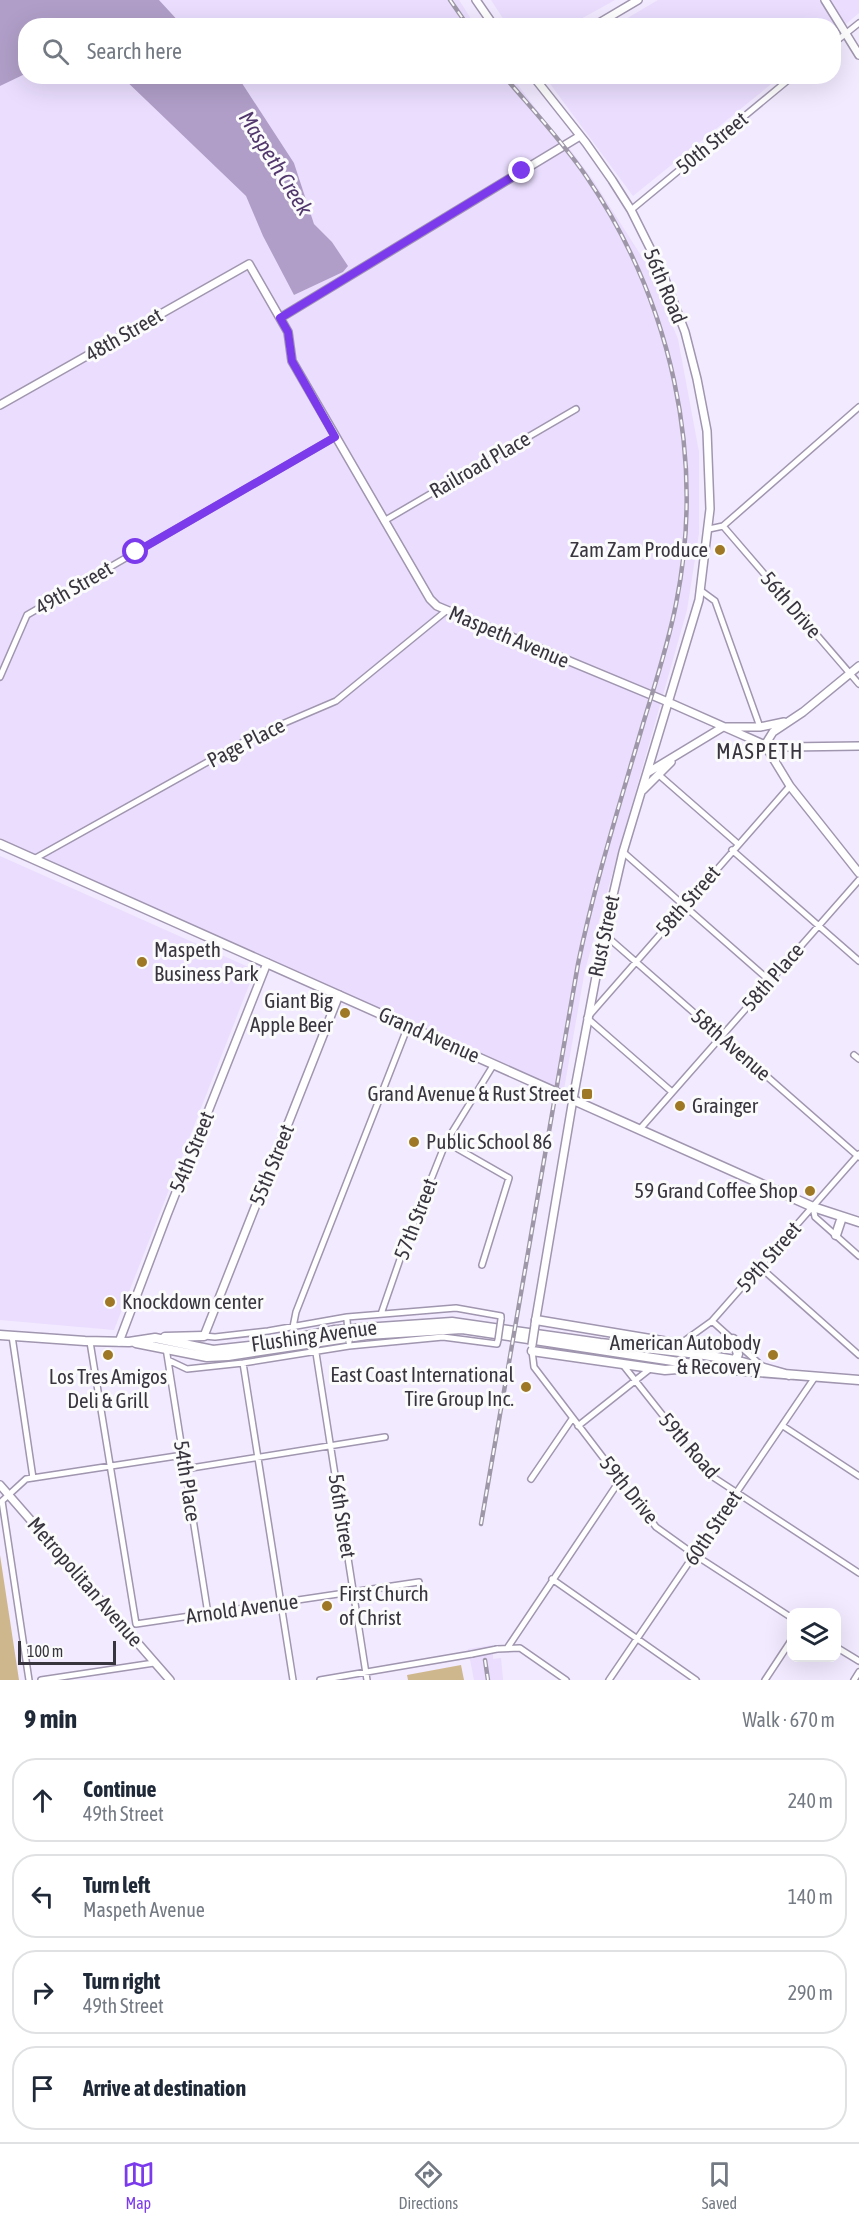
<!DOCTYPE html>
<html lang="en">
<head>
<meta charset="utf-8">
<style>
	body { margin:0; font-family:"Asap Condensed",sans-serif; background:#f2f2f3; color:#1f2937 }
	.controls { position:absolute; right:18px; bottom:18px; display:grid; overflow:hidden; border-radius:12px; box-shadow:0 6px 24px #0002 }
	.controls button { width:54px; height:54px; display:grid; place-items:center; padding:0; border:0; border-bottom:2px solid #e0e1e3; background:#fff; color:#1f2937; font:30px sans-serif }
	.scale { position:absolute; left:18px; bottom:15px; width:98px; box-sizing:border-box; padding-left:6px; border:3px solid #39353f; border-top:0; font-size:16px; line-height:21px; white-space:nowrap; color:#39353f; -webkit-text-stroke:4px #fbfbfb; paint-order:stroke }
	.stop { position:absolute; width:18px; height:18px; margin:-14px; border:4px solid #7c3aed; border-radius:50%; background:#fff }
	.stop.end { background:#7c3aed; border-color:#fff; box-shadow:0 2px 6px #0008 }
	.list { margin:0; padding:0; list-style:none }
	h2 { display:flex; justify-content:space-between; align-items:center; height:78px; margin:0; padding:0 24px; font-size:26px }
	h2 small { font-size:20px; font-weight:400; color:#747a83 }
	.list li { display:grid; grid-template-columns:39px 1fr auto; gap:18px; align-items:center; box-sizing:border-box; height:84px; margin:0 12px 12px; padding:0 12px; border:2px solid #e0e1e3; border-radius:24px }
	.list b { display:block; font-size:22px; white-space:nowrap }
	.list p { margin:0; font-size:20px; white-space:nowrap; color:#747a83 }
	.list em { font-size:20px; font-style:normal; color:#747a83 }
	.icon { flex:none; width:33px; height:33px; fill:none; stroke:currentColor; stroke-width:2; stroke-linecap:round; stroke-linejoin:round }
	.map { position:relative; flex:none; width:859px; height:1680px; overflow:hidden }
	.search { position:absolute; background:#fff; box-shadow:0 6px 24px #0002; left:18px; right:18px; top:18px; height:66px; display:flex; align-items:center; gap:15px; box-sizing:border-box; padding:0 21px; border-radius:24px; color:#747a83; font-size:22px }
	.sheet { height:462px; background:#fff }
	nav { display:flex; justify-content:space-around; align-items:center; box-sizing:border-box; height:84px; border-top:2px solid #e0e1e3; background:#fff; font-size:16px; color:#747a83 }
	nav a { display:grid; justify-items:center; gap:3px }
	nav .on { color:#7c3aed }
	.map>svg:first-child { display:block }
</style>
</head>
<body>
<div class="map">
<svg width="859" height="1680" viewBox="0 0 859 1680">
	<rect width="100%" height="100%" fill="#f2eaff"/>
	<path fill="#eaddfe" d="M159,0H459L475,25H182Z
		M491,0H615L570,25L508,26Z
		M658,0H859V13L834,34V26H614Z
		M25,74L26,76L122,77L246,196L294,295L343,272L347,266L332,242L314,224L294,163L238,77H512L564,146L567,145L593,180L647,265L678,339L699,452V533L687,610L585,970L563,1095L0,844V86Z
		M545,77H780L633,196Z
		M0,856L255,970L114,1330L0,1320Z
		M493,1645V1659L501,1658L503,1680H474L468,1649Z"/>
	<path fill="#cfb78d" d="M0,1555L19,1680H0Z
		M461,1665L464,1680H408L407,1675Z"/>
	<path fill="#b09ec8" d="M0,0H159L182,25L26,26L25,74L0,86Z
		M122,77H238L294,163L314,224L332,242L348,266L343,272L294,295L263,236L246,196Z"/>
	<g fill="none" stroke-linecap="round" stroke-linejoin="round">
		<g stroke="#a096af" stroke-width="8">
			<path id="street" d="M834,43L859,23
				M631,210L793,76
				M384,521L576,409
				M723,526L859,684
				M709,529L723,526L859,407
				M700,590L715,601L760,727
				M0,677L27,615L335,437
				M659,775L738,844
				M732,850L859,961
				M623,852L770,981
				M34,859L254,736L336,701L446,611
				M604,934L859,1157
				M854,1055L859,1059
				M672,1092L587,1018L790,786
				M640,1129L859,880
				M446,1142L509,1178L482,1265
				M813,1207L815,1217L859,1256
				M760,1267L859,1355
				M381,1314L406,1242L446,1142L494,1064
				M712,1321L762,1366
				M293,1327L296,1312L408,1026
				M12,1336L33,1478
				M204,1336L215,1337L268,1331L347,1317L456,1308L501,1316V1319
				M90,1342L136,1624
				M680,1344L712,1321L859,1154
				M166,1348L208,1614
				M532,1351L534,1367L656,1527L695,1555L792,1618
				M316,1353L367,1680
				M168,1360L187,1369L243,1363L349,1346L443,1337L497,1344L498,1340
				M243,1363L293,1680
				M623,1365L710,1475L859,1573
				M578,1426L651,1368
				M783,1426L859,1476
				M185,1469L385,1437
				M531,1479L572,1419
				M552,1579L696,1680
				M136,1624L419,1582
				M508,1647L620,1480
				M836,1647L859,1661
				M497,1649L520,1648L566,1680
				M29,1680L2,1501L26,1479L183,1455
				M41,1680L154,1663
				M320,1680L472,1654
				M609,1680L815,1377
				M765,1680L792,1639
				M854,1680L859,1672"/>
		</g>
		<g stroke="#a096af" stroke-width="10">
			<path id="secondary" d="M476,0L494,26
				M825,0L859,55
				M594,26L638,0
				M533,76L586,143L612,180L631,210L663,274L685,332L697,379L707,431L710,509L699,600L623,852L604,934L573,1099L535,1324
				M280,318L580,136
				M0,405L249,264L288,332L292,361L430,599L437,606L668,702L765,745L790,786L859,873
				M726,727H760L784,722
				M765,745L773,732L803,712L859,666
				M765,745L788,747L859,746
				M647,773L723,727
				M643,790L671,762
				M204,1336L339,995
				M119,1342L167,1215L267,963
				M0,1485L170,1680"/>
		</g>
		<g stroke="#a096af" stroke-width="11">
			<path id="primary" d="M0,844L813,1207L859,1222
				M836,1235L842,1217
				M536,1320L698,1347L714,1355
				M0,1335L85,1341L129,1342L155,1338L213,1350L268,1344L335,1330L452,1322L600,1343L698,1354L735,1360L789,1375
				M165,1337L204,1336
				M733,1339L738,1354L734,1364
				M136,1343L207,1357L228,1356L367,1335L462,1329L732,1370L859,1380
				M532,1351L665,1370L690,1368"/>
		</g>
		<use href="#street" stroke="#fff" stroke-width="5"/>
		<use href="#secondary" stroke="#fff" stroke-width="7"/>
		<use href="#primary" stroke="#fff" stroke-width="8"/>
		<g stroke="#9d97a7" stroke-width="4.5">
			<path id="rail" d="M450,0L468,26
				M481,1524L578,964C595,882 620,803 643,724C655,684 668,645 676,604C706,456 671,300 586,176C562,141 532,109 504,76
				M485,1660L488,1680"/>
		</g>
		<use href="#rail" stroke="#fbfbfb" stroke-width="2" stroke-dasharray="7" stroke-linecap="butt"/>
		<g stroke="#a096af" stroke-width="8" stroke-linecap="butt">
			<path id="street-bridge" d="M347,1320L349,1342
				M498,1340L501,1319
				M472,1654L497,1649"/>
		</g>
		<g stroke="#a096af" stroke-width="10" stroke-linecap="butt">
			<path id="secondary-bridge" d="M532,1345L535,1325"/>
		</g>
		<use href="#street-bridge" stroke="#fff" stroke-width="5"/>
		<use href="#secondary-bridge" stroke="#fff" stroke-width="7"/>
	</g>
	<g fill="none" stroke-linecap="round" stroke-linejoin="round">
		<path stroke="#7c3aed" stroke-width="8" d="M136,552L335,437L292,361L288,332L280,318L522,171"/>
	</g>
	<g fill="#9f7826" stroke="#fbfbfb" stroke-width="2">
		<circle cx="720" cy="550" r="6"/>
		<circle cx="142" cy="962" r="6"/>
		<circle cx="345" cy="1013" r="6"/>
		<rect x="581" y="1088" width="12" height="12" rx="3"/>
		<circle cx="680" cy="1106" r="6"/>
		<circle cx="414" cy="1142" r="6"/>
		<circle cx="810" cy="1191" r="6"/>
		<circle cx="110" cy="1302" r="6"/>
		<circle cx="108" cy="1355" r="6"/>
		<circle cx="773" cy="1355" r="6"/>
		<circle cx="526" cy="1387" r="6"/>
		<circle cx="327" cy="1606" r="6"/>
	</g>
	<g text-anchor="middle" stroke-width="6" stroke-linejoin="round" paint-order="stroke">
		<g font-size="21" fill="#39353f" stroke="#fbfbfb">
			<text transform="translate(712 143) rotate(-39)" y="7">50th Street</text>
			<text transform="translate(665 286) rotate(67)" y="7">56th Road</text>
			<text transform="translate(124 335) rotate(-30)" y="7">48th Street</text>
			<text transform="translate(480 465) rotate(-30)" y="7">Railroad Place</text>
			<text transform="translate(74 588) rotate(-30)" y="7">49th Street</text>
			<text transform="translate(791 605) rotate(49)" y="7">56th Drive</text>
			<text transform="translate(509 637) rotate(23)" y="7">Maspeth Avenue</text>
			<text transform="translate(246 743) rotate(-27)" y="7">Page Place</text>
			<text transform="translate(688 901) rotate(-49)" y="7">58th Street</text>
			<text transform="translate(604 936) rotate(-78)" y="7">Rust Street</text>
			<text transform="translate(773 977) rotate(-49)" y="7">58th Place</text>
			<text transform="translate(429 1035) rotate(24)" y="7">Grand Avenue</text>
			<text transform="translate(731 1045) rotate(41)" y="7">58th Avenue</text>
			<text transform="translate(192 1152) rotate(-68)" y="7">54th Street</text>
			<text transform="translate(272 1165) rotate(-68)" y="7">55th Street</text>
			<text transform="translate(416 1219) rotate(-69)" y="7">57th Street</text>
			<text transform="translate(769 1257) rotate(-49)" y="7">59th Street</text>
			<text transform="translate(314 1336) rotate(-8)" y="7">Flushing Avenue</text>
			<text transform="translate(689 1446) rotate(49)" y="7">59th Road</text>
			<text transform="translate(187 1481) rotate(81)" y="7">54th Place</text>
			<text transform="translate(629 1490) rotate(51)" y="7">59th Drive</text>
			<text transform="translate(342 1516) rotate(81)" y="7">56th Street</text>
			<text transform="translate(713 1528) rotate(-56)" y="7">60th Street</text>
			<text transform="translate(85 1582) rotate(49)" y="7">Metropolitan Avenue</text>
			<text transform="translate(242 1609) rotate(-8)" y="7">Arnold Avenue</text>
		</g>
		<g font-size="21" fill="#39353f" stroke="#fbfbfb" text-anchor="end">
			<text x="708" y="557">Zam Zam Produce</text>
			<text x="154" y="957" text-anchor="start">Maspeth<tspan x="154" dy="24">Business Park</tspan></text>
			<text x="333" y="1008">Giant Big<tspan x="333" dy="24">Apple Beer</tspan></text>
			<text x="575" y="1101">Grand Avenue &amp; Rust Street</text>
			<text x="692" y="1113" text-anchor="start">Grainger</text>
			<text x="426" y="1149" text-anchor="start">Public School 86</text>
			<text x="798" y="1198">59 Grand Coffee Shop</text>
			<text x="122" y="1309" text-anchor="start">Knockdown center</text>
			<text x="761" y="1350">American Autobody<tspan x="761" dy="24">&amp; Recovery</tspan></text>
			<text x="514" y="1382">East Coast International<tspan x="514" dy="24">Tire Group Inc.</tspan></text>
			<text x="108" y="1384" text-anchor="middle">Los Tres Amigos<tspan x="108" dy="24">Deli &amp; Grill</tspan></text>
			<text x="339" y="1601" text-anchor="start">First Church<tspan x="339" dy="24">of Christ</tspan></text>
		</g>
		<g font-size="22" font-style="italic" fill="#51376d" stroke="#fbfbfb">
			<text transform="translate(276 163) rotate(58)" y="8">Maspeth Creek</text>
		</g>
		<g font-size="22" letter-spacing="1.5" fill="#39353f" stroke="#fbfbfb">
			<text x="760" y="759">MASPETH</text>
		</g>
	</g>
</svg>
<div class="controls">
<button><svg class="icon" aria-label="layers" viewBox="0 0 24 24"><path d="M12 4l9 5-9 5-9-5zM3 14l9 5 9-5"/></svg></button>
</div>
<div class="scale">100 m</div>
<div class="stop" style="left:136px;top:552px"></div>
<div class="stop end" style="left:522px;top:171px"></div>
<div class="search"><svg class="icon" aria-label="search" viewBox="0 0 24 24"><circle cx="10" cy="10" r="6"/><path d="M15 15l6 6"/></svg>Search here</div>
</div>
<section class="sheet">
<h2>9 min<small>Walk · 670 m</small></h2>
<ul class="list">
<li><svg class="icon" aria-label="ahead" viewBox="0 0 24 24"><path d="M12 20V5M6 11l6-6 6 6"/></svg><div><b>Continue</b><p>49th Street</p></div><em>240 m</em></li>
<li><svg class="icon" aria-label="left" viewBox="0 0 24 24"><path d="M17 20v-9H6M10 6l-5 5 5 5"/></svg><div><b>Turn left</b><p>Maspeth Avenue</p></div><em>140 m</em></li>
<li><svg class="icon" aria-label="right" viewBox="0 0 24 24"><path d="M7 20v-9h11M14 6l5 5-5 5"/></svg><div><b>Turn right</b><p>49th Street</p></div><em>290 m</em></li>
<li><svg class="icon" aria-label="arrive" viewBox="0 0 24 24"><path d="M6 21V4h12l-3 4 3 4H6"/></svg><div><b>Arrive at destination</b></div></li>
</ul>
</section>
<nav>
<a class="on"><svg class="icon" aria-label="map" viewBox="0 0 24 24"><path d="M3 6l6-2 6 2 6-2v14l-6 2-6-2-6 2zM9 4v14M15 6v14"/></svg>Map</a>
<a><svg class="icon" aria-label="directions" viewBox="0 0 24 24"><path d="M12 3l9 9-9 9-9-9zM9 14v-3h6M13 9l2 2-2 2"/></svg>Directions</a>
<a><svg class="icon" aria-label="saved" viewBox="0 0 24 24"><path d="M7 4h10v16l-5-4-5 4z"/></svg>Saved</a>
</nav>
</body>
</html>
